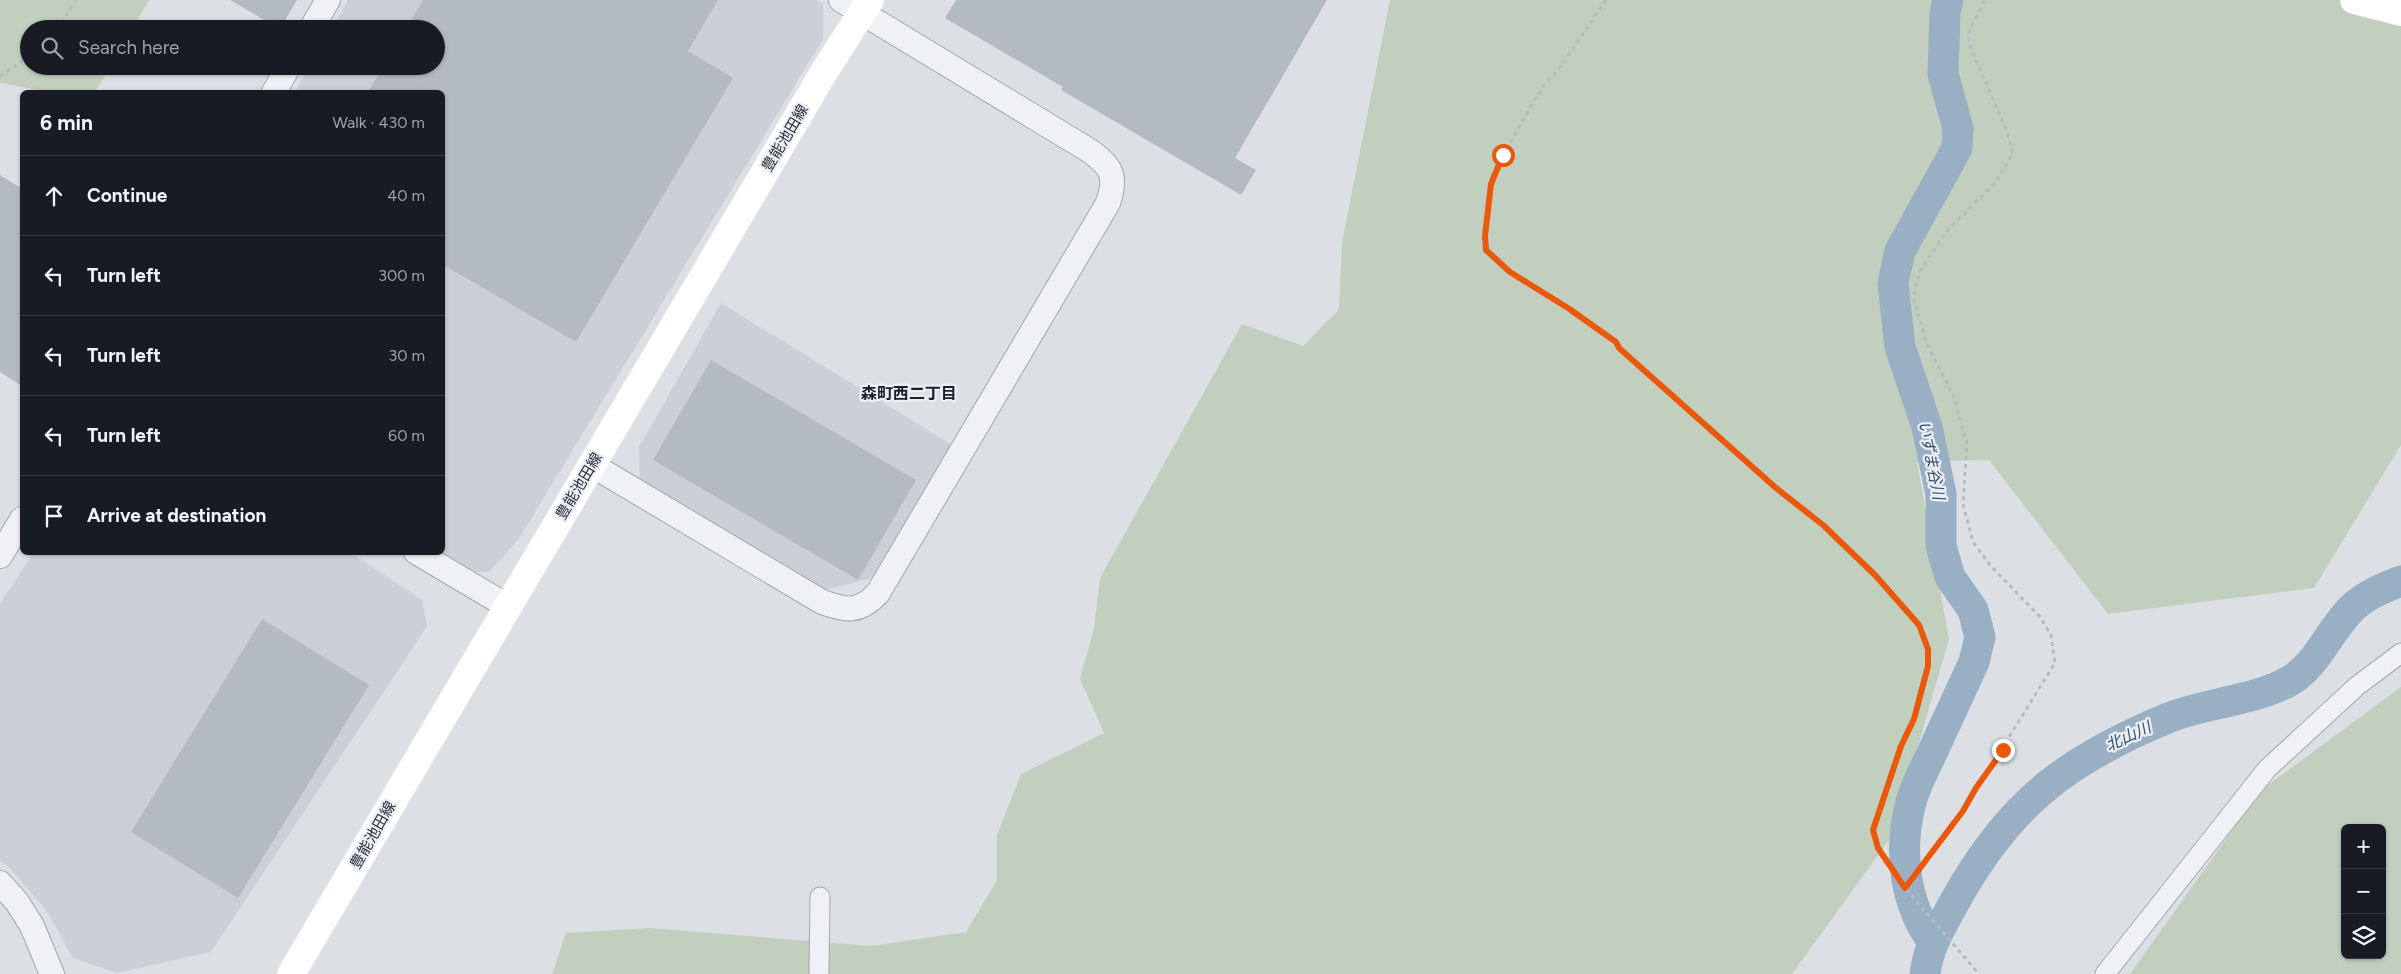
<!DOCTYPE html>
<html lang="en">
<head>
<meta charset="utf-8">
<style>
	body { margin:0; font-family:Figtree,"Noto Sans JP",sans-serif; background:#242831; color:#f1f3f6 }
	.controls { position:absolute; right:15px; bottom:15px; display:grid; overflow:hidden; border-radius:8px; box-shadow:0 1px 4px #0004 }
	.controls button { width:45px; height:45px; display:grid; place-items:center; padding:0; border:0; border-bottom:1px solid #363941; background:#171b24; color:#f1f3f6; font:25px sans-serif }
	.stop { position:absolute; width:15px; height:15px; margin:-11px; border:4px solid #ea580c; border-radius:50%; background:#fff }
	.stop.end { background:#ea580c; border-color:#fff; box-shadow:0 1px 5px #0008 }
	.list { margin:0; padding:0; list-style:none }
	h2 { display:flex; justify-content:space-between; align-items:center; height:65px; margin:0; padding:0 20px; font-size:21px }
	h2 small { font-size:16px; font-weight:400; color:#9ea1a6 }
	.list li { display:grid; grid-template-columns:32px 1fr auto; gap:15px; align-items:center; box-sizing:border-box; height:80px; padding:0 20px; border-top:1px solid #363941 }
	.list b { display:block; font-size:19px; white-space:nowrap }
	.list em { font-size:16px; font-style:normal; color:#9ea1a6 }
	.icon { flex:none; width:28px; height:28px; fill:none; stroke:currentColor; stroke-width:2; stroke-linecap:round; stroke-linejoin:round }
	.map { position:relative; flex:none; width:2401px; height:974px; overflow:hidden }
	.search { position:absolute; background:#171b24; box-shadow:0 1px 4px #0004; left:20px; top:20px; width:425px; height:55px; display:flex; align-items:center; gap:12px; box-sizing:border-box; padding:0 18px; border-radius:28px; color:#9ea1a6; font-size:19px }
	.panel { position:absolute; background:#171b24; box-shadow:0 1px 4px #0004; left:20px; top:90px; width:425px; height:465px; border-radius:8px }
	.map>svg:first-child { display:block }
</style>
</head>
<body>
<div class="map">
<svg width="2401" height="974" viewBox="0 0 2401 974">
	<rect width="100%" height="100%" fill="#dce0e5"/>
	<path fill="#cbd0d7" d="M348,0H816L823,4V39L518,540L489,572H476L438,553L442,552V92H295L310,66H436V29H332Z
		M721,303L957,448L872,578L825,590L640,479L639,447Z
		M33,553H351L422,600L427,626L211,952L117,973L73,958L46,910L9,867L0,861V604Z"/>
	<path fill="#c3cfbe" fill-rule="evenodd" d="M0,0H149L132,29H29V66H111L95,92H49L0,83Z
		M1390,0H2401V445L2314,588L2108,614L1989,460L1917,462L1949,639L1892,836L1792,974H552L566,933L649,928L871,946L966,932L997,880V835L1021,774L1104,733L1080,679L1094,628L1100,578L1242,324L1303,346L1339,309L1342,242Z
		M2401,687V974H2130L2260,791ZM2345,828H2382V955H2345Z"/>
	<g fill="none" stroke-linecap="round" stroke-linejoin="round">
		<path stroke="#99b0c4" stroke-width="31" d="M1933,942C1904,903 1899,852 1910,806C1914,788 1924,770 1932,753C1946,723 1960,693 1974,662L1980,637L1973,610L1950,577L1941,546V494L1927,427L1900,347L1893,283L1900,251L1957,148L1958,128L1943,74L1945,13L1948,0
			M1925,974C1928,947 1942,925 1955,901C2009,804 2066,760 2168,718C2203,703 2268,699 2297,676C2320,658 2331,629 2352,608C2366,595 2383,588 2401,581"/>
	</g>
	<path fill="#b4bac2" d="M230,0H297L280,29Z
		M423,0H718L688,51L733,78L576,342L442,264V92H368L384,66H436V29H406Z
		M956,0H1327L1235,158L1256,170L1241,195L1061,90L1063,87L945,18Z
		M0,175L22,189V386L0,372Z
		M711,360L916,480L858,580L653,460Z
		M262,619L369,685L238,898L131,832Z"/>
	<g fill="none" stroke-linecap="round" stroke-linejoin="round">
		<g stroke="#a2a7af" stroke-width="21">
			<path id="minor" d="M819,974L820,897
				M2105,974L2267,769L2357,686L2401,653"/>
		</g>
		<g stroke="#a2a7af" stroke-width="26">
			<path id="tertiary" d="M311,29L328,0
				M274,92L289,66
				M592,465L822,602C847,611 859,613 878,593L1108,203C1117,176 1112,167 1090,151L841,0
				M416,552L507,606
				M0,556L22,519
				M0,883L17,902L32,926L52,974"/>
		</g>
		<path stroke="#b7bbc0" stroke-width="3" stroke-dasharray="4 4" stroke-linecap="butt" d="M1606,0L1559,69L1543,86L1503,155L1491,184L1485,236L1486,250L1510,272L1568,308L1616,342L1619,348L1776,488L1823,525L1875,575L1919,625L1928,649V667L1914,719L1901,746L1873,830L1878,848L1905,888L1979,974
			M57,29L76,0
			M0,76L29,56
			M1905,888L1963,811L2055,663L2051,635L2040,617L1990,565L1973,542L1963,504L1967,444L1954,397L1927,344L1913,297L1920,271L1946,232L1996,182L2013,153L2006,129L1969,44V30L1986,0"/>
		<use href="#minor" stroke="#eff1f4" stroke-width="19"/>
		<use href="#tertiary" stroke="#eff1f4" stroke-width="24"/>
		<path stroke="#fff" stroke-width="28" d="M2354,0L2401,12
			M291,974L824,72L870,0"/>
	</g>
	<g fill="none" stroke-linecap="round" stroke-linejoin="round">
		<path stroke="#ea580c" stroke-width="6" d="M1503,155L1491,184L1485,236L1486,250L1510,272L1568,308L1616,342L1619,348L1776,488L1823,525L1875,575L1919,625L1928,649V666L1914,719L1901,746L1873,830L1878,848L1905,888L1963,811L1976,788L2003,750"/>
	</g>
	<g text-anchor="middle" stroke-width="4.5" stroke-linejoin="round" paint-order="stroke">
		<g font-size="15" fill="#272f3b" stroke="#ebeff3">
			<text transform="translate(785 138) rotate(-59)" y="5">豊能池田線</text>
			<text transform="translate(579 486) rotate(-59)" y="5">豊能池田線</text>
			<text transform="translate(373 835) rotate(-60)" y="5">豊能池田線</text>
		</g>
		<g font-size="16" font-weight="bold" fill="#1a202b" stroke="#ebeff3">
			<text x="909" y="399">森町西二丁目</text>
		</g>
		<g font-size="16" font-style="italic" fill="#34506c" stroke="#ebeff3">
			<text transform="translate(1932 460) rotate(79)" y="6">いずま谷川</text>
			<text transform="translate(2128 736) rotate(-25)" y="6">北山川</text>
		</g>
	</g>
</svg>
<div class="controls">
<button>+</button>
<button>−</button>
<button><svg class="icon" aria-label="layers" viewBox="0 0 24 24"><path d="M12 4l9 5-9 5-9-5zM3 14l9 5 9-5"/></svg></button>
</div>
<div class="stop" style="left:1503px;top:155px"></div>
<div class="stop end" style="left:2003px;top:750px"></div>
<div class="search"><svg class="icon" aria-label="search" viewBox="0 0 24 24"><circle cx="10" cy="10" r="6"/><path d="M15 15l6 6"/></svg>Search here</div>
<section class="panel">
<h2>6 min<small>Walk · 430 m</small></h2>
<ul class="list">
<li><svg class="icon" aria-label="ahead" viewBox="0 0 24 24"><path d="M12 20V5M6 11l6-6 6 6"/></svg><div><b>Continue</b></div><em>40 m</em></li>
<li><svg class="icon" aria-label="left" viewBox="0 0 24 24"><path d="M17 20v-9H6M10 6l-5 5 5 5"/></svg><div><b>Turn left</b></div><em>300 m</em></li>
<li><svg class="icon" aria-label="left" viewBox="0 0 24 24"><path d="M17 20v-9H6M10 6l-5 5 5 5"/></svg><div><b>Turn left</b></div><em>30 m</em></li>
<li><svg class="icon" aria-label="left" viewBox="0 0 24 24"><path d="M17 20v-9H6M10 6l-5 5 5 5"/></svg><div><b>Turn left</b></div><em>60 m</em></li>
<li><svg class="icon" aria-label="arrive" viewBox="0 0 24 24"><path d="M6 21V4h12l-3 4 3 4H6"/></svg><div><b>Arrive at destination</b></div></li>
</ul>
</section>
</div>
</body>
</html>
